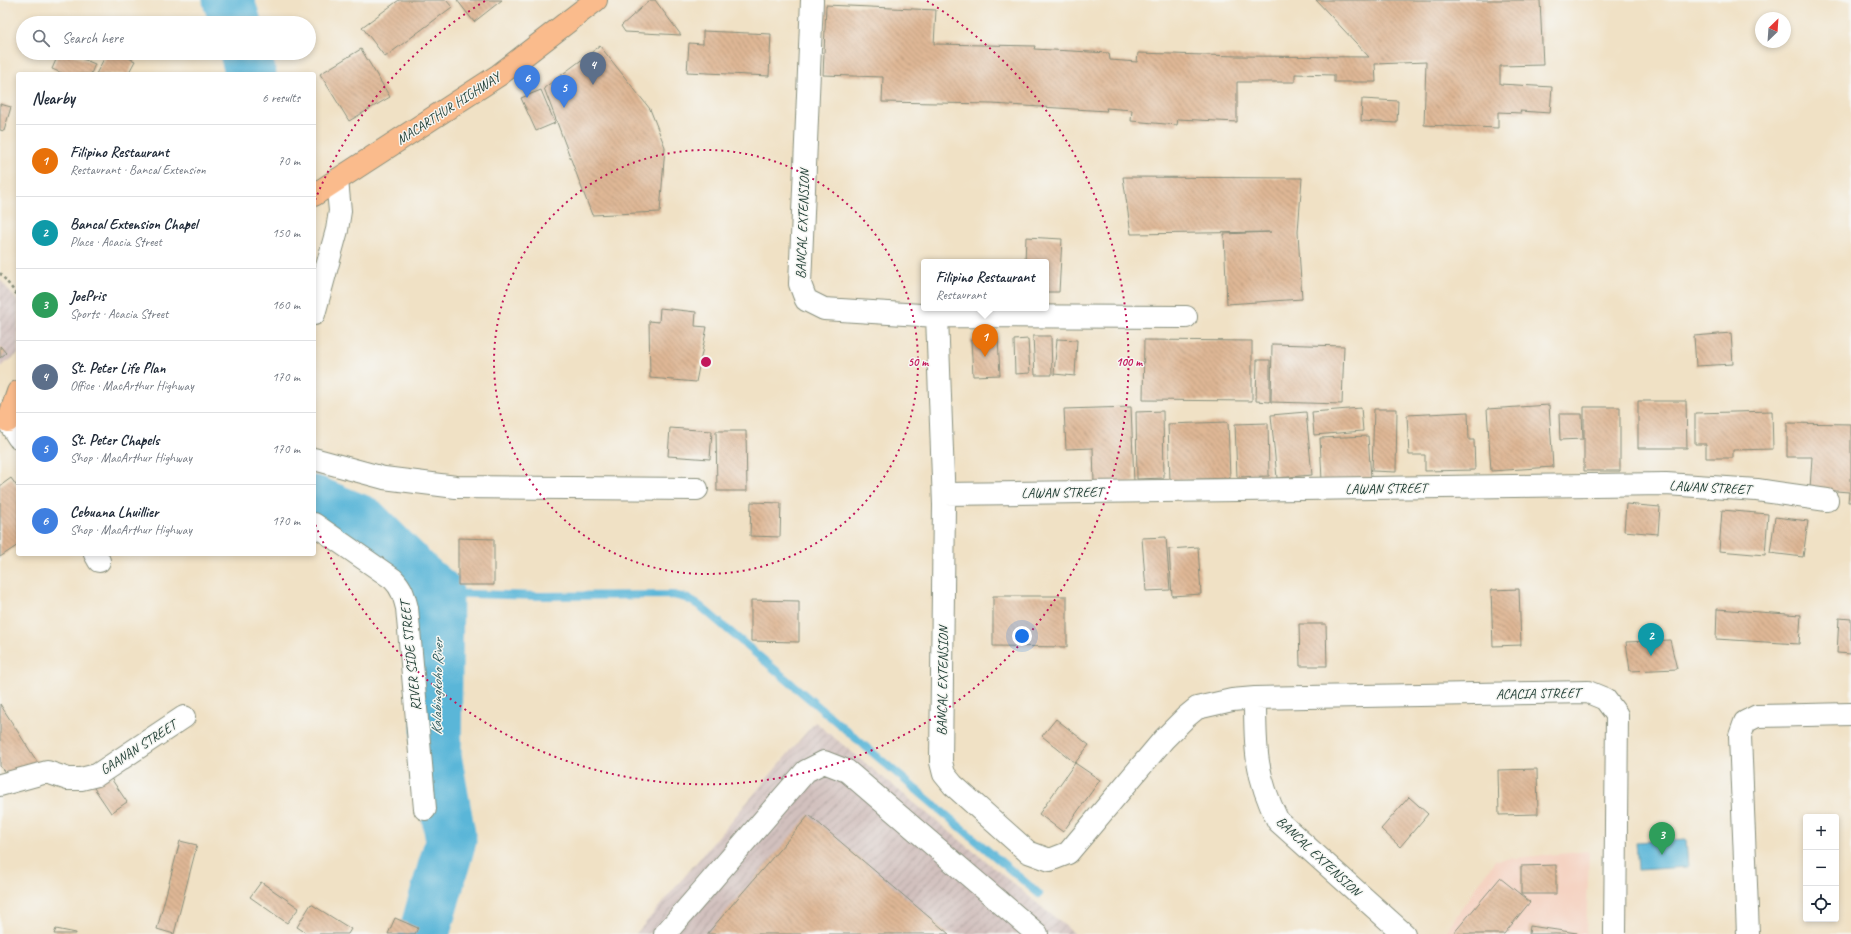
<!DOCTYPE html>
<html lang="en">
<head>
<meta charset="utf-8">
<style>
	body { margin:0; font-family:Caveat,sans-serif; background:#f2f2f3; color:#1f2937 }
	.controls { position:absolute; right:12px; bottom:12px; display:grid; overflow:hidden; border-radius:4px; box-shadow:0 2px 6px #0003 }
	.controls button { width:36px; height:36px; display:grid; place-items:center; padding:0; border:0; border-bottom:1px solid #e0e1e3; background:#fff; color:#1f2937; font:20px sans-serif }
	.compass { position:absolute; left:1755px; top:12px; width:36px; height:36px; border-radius:50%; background:#fff; box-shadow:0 2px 6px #0003; rotate:25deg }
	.you { position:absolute; left:1022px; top:636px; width:14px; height:14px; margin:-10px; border:3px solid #fff; border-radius:50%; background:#1a73e8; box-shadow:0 0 0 6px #1a73e833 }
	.badge { display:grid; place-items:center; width:26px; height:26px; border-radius:50%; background:#d93025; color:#fff; font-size:13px; font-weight:700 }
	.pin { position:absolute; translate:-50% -33px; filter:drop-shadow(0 1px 2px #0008) }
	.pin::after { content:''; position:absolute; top:21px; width:14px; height:12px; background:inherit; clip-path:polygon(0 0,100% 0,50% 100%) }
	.popup { position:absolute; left:921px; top:259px; width:128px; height:52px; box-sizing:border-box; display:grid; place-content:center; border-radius:4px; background:#fff; filter:drop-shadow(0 1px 3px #0005); font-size:13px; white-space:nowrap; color:#747a83 }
	.popup b { font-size:15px; color:#1f2937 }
	.popup::after { content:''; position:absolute; left:50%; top:100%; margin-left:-8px; border:8px solid transparent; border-top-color:#fff }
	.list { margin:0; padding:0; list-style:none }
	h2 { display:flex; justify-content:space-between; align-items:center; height:52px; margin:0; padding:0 16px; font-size:17px }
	h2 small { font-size:13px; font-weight:400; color:#747a83 }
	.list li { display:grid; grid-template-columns:26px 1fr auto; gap:12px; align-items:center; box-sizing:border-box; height:72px; padding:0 16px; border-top:1px solid #e0e1e3 }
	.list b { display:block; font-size:15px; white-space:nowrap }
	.list p { margin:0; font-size:13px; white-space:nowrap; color:#747a83 }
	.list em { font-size:13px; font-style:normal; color:#747a83 }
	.icon { flex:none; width:22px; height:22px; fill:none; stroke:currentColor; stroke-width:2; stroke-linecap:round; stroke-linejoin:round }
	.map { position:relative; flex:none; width:1851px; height:934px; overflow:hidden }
	.search { position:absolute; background:#fff; box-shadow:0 2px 6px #0003; left:16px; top:16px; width:300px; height:44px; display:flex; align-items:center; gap:10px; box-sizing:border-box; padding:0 14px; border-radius:22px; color:#747a83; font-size:15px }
	.panel { position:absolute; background:#fff; box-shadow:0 2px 6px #0003; left:16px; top:72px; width:300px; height:484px; border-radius:4px }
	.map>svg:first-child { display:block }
</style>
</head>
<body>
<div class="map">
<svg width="1851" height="934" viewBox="0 0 1851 934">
	<defs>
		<pattern id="industrial-furrows" width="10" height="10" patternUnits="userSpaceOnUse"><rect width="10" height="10" fill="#d1c0bd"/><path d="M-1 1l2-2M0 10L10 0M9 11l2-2" fill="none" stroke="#a99d9a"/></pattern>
		<pattern id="building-back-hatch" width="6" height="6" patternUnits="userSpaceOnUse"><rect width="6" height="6" fill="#dfb795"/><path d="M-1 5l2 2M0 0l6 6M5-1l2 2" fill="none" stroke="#b4967a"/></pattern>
	</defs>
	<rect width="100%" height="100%" fill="#f6f6f2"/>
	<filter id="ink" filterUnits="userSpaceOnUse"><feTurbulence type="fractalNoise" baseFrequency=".025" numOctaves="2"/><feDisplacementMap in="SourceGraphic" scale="8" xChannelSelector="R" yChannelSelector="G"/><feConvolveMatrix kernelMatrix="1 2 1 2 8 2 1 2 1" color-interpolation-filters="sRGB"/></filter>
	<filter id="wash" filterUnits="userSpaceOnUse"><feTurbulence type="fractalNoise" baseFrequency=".012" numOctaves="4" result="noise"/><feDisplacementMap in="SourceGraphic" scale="16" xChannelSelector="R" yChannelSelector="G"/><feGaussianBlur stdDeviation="0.9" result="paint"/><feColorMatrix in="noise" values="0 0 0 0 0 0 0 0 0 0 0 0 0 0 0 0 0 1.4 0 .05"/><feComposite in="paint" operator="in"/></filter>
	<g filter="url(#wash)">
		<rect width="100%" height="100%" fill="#f0e1c5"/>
		<path fill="#f5d3c2" d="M1589,851L1586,934H1444L1495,860Z"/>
		<path fill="url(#industrial-furrows)" d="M0,279L18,302V354L0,367Z
			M815,722L1075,934H636Z"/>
		<path fill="#5ab6d8" stroke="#3c7a86" d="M1686,839L1688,867L1638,870L1636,842Z"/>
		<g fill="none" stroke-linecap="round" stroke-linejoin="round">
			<path stroke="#5ab6d8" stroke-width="8" d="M438,593L540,596L673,595L686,598L700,606L1039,894"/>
			<path stroke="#5ab6d8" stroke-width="51" d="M228,0L236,23
				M245,53L251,74
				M314,501L363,521L420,578L438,593L436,756L451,840L424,934"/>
		</g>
		<g id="blocks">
			<path fill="url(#building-back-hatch)" d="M399,0H446L452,7L385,57L362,27Z
				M457,0H502L474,22Z
				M650,0H655L681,35L625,32L621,26Z
				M1316,0H1540L1543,65L1500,66V84L1552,87L1550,113L1520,111L1521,113L1498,112V128L1424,125L1426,62L1375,64L1376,82H1334V75L1295,74V82H1237V122L1178,119L1177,125L1131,121L1132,110L1106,108L1107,111L992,104L882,102L883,77L823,75L826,5L936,10L934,44L1035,46L1034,49L1109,53L1110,60L1137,62L1138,53L1238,56L1369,57Z
				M703,31L771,34L769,76L687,72L689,43L703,44Z
				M600,46L650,109L665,147L660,212L592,215L544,88Z
				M361,49L390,97L349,121L320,74Z
				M59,53H68L95,64L91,74H64L52,69Z
				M107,53H118L135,61L128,74H96Z
				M541,90L555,123L536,131L521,98Z
				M1362,99L1398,101L1397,123L1361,121Z
				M0,104L11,107L4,131L0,130Z
				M1123,177L1302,178L1298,232L1302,299L1227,304L1224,234L1271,232L1131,234Z
				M1026,237L1062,239L1059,292H1046V262H1025Z
				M660,308L696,312L695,326L707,327L696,382L650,378L649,321L659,322Z
				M1731,333L1733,364L1696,366L1694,336Z
				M1033,336H1051L1052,375H1035Z
				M998,338L1000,375L973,376L971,340Z
				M1028,339L1030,373L1015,374L1014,340Z
				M1057,339L1077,340L1075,376L1054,374Z
				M1144,340L1252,341V401L1143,400Z
				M1272,344L1344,346L1342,404L1271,402Z
				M0,346L6,353L0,358Z
				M1257,360H1270V402L1256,401Z
				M1638,401H1686L1687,448H1638Z
				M1549,405L1553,467L1491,471L1487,409Z
				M1131,407L1134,482L1094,483L1093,448L1066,449L1064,409Z
				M1584,407H1620V471H1584Z
				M1361,408L1363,431L1314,435L1312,412Z
				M1374,409H1397L1396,472L1372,471Z
				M1163,411L1164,478L1137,479L1136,412Z
				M1772,411L1773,449L1733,450V458H1706V444H1695V413Z
				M1306,412L1312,475L1277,478L1271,415Z
				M1468,412L1469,440H1474L1475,470L1425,471V455H1409L1407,415Z
				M1559,414H1582L1583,439L1560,440Z
				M1228,422L1230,478L1170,480L1168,424Z
				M1268,423L1269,476L1237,477L1235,424Z
				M1787,423L1851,424V502H1848L1849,492L1810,489L1812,457H1787Z
				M670,428L712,431L710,459L668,456Z
				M716,431H746L747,491H717Z
				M1368,436L1371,478L1322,481L1320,438Z
				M11,478L18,488V545L0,557V486Z
				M751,502L781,503L780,537L750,536Z
				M1626,504L1660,507L1658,534L1624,531Z
				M1722,510L1768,514L1765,555L1719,551Z
				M1775,517L1808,521L1803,557L1770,553Z
				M1166,537L1170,590L1146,591L1142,538Z
				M458,538L494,539V585H458Z
				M1198,547L1201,594L1172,596L1169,549Z
				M1519,589L1521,645L1493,646L1491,590Z
				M993,596H1067V647L993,646Z
				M751,600L799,601V642L751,641Z
				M1717,609L1801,615L1799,644L1716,639Z
				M1839,618L1851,619V654L1837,653Z
				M1299,624H1326L1327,666H1300Z
				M1670,640L1677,669L1630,671L1626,642Z
				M0,704L38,763L6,774L0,766Z
				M1056,719L1089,745L1075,763L1042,736Z
				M1075,763L1100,780L1063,832L1039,814Z
				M1537,769L1538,814L1499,815L1498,770Z
				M108,774L127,802L111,813L92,785Z
				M1409,797L1428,814L1400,847L1381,829Z
				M809,815L949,934H707Z
				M180,841L197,845L174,934L157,929Z
				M1556,865V894H1521V866Z
				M1500,878L1530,902L1504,934H1453Z
				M261,882L299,908L287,923L250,897Z
				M311,904L351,929L348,934H308L297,927Z
				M395,918L418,928L415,934H388Z
				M1530,926L1577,933V934H1529Z
				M56,929L76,933V934H54Z"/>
		</g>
	</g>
	<g filter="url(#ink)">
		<use href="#blocks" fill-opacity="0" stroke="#888f7c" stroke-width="1"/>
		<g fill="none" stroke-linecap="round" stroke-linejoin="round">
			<g stroke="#888f7c" stroke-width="24">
				<path id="minor" d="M812,0L800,284L806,300L824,309L937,316L1186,317
					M314,314L337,230L340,211L337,180
					M937,316L944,505L941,762L944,774L953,785L1028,852L1050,860L1068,853L1164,739L1186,717L1197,708L1232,700L1255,698L1588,692L1605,699L1617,715L1615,934
					M8,421L18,437
					M314,459L384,478L456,487L697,489
					M944,494L1666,484L1757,490L1827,500
					M314,524L393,579C402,588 404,596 407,608L425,809
					M95,554L99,561
					M1255,698C1255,747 1255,776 1278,821L1404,934
					M0,785L47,772L68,779H81L97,775L184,717
					M665,934L806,771L824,762L847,771L1037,934
					M1748,934L1740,736L1745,722L1757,716L1851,714"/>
			</g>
			<g stroke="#888f7c" stroke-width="24">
				<path id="highway" d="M314,195L499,75L596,0
					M8,421L18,392"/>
			</g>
			<path stroke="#888f7c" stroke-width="2.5" stroke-dasharray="3 3" stroke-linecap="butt" d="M0,273L18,296"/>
			<use href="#minor" stroke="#fff" stroke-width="22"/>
			<use href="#highway" stroke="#fabb8c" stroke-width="22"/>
		</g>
	</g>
	<g fill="none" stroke="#c2185b" stroke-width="2" stroke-dasharray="2 4">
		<circle cx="706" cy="362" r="212"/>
		<path d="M315 200A423 423 0 0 1 485 1M927 1A423 423 0 1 1 315 524"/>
	</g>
	<g text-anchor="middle" stroke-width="3" stroke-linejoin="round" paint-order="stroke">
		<g font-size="14" fill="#1f3d34" stroke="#f6f6f2">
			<text transform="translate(448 108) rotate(-33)" y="5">MACARTHUR HIGHWAY</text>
			<text transform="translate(802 224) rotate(-88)" y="5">BANCAL EXTENSION</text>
			<text transform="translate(1710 487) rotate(3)" y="5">LAWAN STREET</text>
			<text transform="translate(1386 488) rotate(-1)" y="5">LAWAN STREET</text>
			<text transform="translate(1062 492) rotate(-1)" y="5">LAWAN STREET</text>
			<text transform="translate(410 656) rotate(-96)" y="5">RIVER SIDE STREET</text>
			<text transform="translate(942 681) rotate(-89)" y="5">BANCAL EXTENSION</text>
			<text transform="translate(1538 693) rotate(-1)" y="5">ACACIA STREET</text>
			<text transform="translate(138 747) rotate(-33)" y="5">GAANAN STREET</text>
			<text transform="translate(1319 856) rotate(43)" y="5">BANCAL EXTENSION</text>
		</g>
		<g font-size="15" font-style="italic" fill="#2e5b5d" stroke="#f6f6f2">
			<text transform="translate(437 687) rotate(-89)" y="5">Kalabingkoho River</text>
		</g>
	</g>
	<circle cx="706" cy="362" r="6" fill="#c2185b" stroke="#f6f6f2" stroke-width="2"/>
	<g font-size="12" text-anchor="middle" font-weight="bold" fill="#c2185b" stroke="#f6f6f2" stroke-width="3" stroke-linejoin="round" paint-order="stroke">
		<text x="918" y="366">50 m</text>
		<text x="1129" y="366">100 m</text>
	</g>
</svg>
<div class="controls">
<button>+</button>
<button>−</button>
<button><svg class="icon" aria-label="locate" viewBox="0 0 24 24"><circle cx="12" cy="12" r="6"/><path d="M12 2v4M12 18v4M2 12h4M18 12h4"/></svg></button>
</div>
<svg class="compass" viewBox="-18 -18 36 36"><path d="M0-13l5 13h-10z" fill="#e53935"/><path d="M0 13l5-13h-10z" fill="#747a83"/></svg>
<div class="you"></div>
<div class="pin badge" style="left:985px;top:357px;background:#e8710a">1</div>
<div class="popup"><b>Filipino Restaurant</b>Restaurant</div>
<div class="pin badge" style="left:1651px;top:656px;background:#0f9aa8">2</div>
<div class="pin badge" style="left:1662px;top:855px;background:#2e9e5b">3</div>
<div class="pin badge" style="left:593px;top:85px;background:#5c6f8a">4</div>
<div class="pin badge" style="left:564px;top:108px;background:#3f7fe0">5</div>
<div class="pin badge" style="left:527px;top:98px;background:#3f7fe0">6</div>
<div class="search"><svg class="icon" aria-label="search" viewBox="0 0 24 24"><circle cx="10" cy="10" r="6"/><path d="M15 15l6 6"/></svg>Search here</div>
<section class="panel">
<h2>Nearby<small>6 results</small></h2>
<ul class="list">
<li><span class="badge" style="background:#e8710a">1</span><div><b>Filipino Restaurant</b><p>Restaurant · Bancal Extension</p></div><em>70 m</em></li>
<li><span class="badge" style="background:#0f9aa8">2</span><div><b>Bancal Extension Chapel</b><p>Place · Acacia Street</p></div><em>150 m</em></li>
<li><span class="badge" style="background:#2e9e5b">3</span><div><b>JoePris</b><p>Sports · Acacia Street</p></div><em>160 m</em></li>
<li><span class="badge" style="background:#5c6f8a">4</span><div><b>St. Peter Life Plan</b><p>Office · MacArthur Highway</p></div><em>170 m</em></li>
<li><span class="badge" style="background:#3f7fe0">5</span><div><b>St. Peter Chapels</b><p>Shop · MacArthur Highway</p></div><em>170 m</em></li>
<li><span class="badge" style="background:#3f7fe0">6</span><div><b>Cebuana Lhuillier</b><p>Shop · MacArthur Highway</p></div><em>170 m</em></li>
</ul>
</section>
</div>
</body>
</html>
